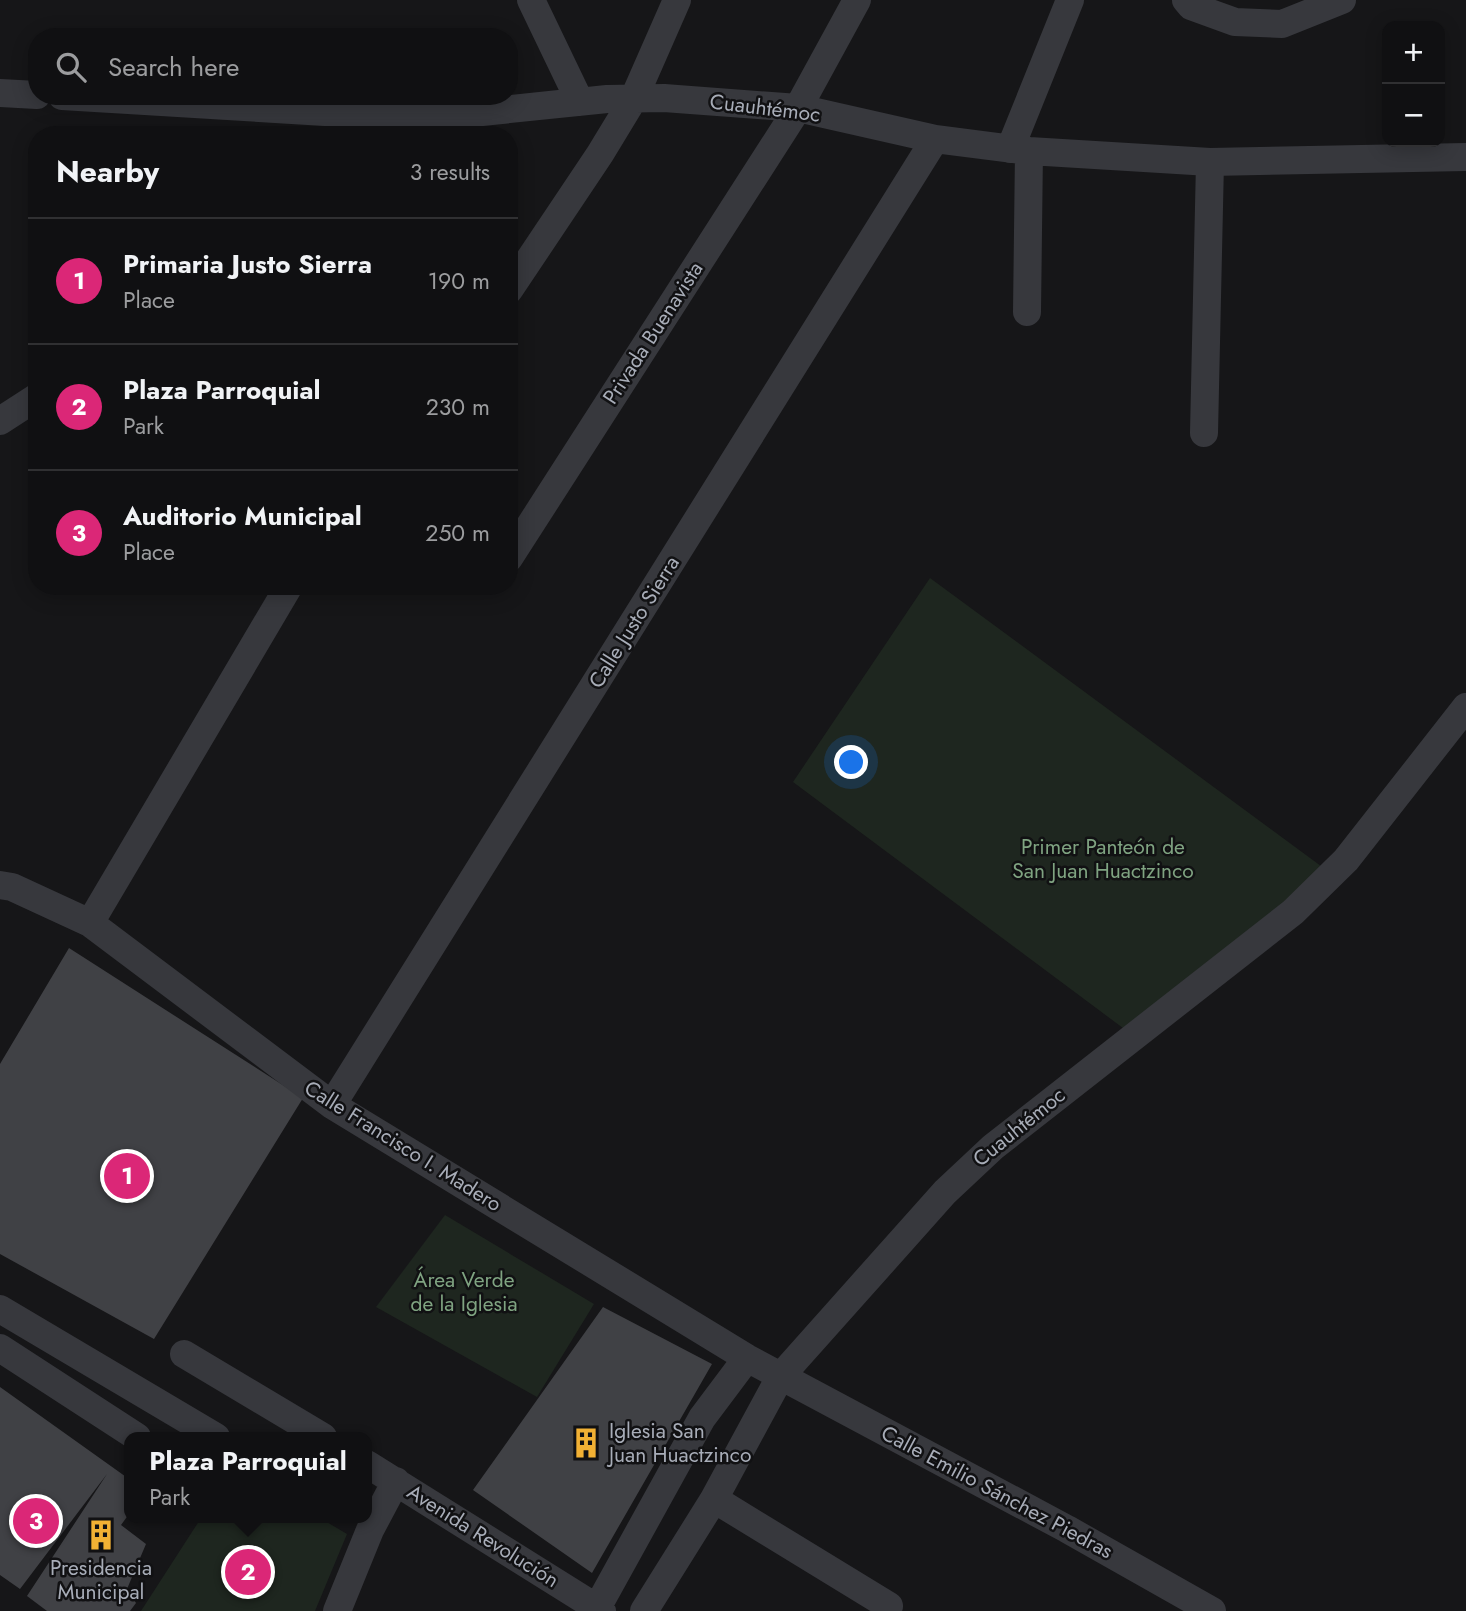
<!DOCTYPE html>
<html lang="en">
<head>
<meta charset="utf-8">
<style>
	body { margin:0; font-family:Jost,sans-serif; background:#1e1e20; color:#f1f3f6 }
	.controls { position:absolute; right:21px; top:21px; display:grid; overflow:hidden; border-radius:14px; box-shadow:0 4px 18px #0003 }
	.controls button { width:63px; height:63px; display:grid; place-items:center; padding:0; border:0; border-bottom:2px solid #303032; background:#101012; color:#f1f3f6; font:35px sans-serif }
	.you { position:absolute; left:852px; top:763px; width:24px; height:24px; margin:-18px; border:5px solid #fff; border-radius:50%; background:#1a73e8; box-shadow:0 0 0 10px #1a73e833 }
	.badge { display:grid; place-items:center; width:46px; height:46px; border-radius:50%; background:#db2777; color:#fff; font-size:23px; font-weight:700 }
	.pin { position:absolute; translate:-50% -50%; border:4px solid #fff; box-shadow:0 2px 7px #0006 }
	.popup { position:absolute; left:124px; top:1432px; width:248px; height:91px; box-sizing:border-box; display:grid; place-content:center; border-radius:14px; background:#101012; filter:drop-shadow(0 2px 5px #0005); font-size:23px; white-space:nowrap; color:#9c9d9f }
	.popup b { font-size:26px; color:#f1f3f6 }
	.popup::after { content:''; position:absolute; left:50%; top:100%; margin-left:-14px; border:14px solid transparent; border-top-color:#101012 }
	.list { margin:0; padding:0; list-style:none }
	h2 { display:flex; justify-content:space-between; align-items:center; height:91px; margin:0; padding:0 28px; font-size:30px }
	h2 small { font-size:23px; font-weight:400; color:#9c9d9f }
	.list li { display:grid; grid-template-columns:46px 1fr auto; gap:21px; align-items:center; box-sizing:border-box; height:126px; padding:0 28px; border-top:2px solid #303032 }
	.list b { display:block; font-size:26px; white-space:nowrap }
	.list p { margin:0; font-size:23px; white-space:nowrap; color:#9c9d9f }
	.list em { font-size:23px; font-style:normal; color:#9c9d9f }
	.icon { flex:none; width:38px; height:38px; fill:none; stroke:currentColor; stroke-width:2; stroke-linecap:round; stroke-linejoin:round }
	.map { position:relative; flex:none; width:1466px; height:1611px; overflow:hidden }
	.search { position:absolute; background:#101012; box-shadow:0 4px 18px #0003; left:28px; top:28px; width:490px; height:77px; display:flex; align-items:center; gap:18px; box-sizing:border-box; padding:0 24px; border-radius:28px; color:#9c9d9f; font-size:26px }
	.panel { position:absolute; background:#101012; box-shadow:0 4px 18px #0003; left:28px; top:126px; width:490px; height:469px; border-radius:28px }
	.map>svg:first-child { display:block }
</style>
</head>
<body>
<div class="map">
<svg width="1466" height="1611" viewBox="0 0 1466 1611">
	<rect width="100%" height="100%" fill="#161618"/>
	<path fill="#1e261f" d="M930,578L1325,869L1131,1034L793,782Z
		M445,1215L594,1304L537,1397L376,1307Z
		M201,1518H320L347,1534L315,1611H141Z"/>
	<path fill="#404145" d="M69,948L303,1098L154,1339L0,1254V1064Z
		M603,1307L712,1364L592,1573L473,1490Z
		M0,1387L129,1479V1514L121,1525L146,1544L127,1589L136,1603L130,1611H47L27,1596L107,1474L20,1589L0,1575Z"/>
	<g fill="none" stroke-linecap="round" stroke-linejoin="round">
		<path stroke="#37383d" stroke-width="28" d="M531,0L580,102
			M1186,0L1191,6L1235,22L1282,24L1342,0
			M0,93L37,95
			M62,96L424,118L607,99L664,98L798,108L935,139L1029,151L1210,162L1466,157
			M1010,149L1070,0
			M509,290L600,154L634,98L677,0
			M1027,312L1029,151
			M0,421L37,397
			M1204,433L1210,162
			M509,558L798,108L857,0
			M0,885L12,887L90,923L332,1105L747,1358L1067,1529L1212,1611
			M90,923L289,586
			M332,1105L935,139
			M0,1309L216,1437
			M0,1348L137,1437
			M184,1354L323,1437
			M367,1464L602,1611
			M714,1499L889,1606
			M597,1608L702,1418L747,1358
			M337,1611L370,1530L396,1481
			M644,1611L714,1499L780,1377L945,1192L993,1147L1293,912L1346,860L1466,707"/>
	</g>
	<defs>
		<g id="building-bare" transform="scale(2.415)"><path d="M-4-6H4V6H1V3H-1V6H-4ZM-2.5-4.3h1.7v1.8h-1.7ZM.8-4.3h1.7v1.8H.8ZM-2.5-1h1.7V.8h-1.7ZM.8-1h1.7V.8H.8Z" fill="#f2b134" stroke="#111113" stroke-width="2.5" paint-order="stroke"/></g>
	</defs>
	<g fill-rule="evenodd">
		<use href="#building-bare" x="586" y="1443"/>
		<use href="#building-bare" x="101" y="1535"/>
	</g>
	<g text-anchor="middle" stroke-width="5" stroke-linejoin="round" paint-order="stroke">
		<g font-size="21" fill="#a8adb8" stroke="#111113">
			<text transform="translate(765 108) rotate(7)" y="7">Cuauhtémoc</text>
			<text transform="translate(653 333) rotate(-57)" y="7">Privada Buenavista</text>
			<text transform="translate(634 622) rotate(-58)" y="7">Calle Justo Sierra</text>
			<text transform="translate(1019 1127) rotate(-39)" y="7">Cuauhtémoc</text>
			<text transform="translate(403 1146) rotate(32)" y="7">Calle Francisco I. Madero</text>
			<text transform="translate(997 1492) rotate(28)" y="7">Calle Emilio Sánchez Piedras</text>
			<text transform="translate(483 1536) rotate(32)" y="7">Avenida Revolución</text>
		</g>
		<g font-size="21" fill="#7fa381" stroke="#111113">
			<text x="1103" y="854">Primer Panteón de<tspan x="1103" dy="24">San Juan Huactzinco</tspan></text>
			<text x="464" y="1287">Área Verde<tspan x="464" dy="24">de la Iglesia</tspan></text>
		</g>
		<g font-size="21" fill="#a8adb8" stroke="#111113" text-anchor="start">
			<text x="609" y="1438">Iglesia San<tspan x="609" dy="24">Juan Huactzinco</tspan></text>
			<text x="101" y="1575" text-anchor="middle">Presidencia<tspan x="101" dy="24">Municipal</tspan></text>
		</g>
	</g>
</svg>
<div class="controls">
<button>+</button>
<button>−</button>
</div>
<div class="you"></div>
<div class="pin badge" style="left:127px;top:1176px">1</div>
<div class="pin badge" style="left:248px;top:1572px">2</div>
<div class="popup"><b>Plaza Parroquial</b>Park</div>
<div class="pin badge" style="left:36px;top:1521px">3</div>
<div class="search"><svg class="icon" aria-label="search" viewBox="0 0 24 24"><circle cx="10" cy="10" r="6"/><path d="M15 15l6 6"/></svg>Search here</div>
<section class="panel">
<h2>Nearby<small>3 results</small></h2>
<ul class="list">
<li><span class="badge">1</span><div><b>Primaria Justo Sierra</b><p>Place</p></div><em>190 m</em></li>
<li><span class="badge">2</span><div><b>Plaza Parroquial</b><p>Park</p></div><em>230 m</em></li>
<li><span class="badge">3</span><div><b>Auditorio Municipal</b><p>Place</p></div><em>250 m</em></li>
</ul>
</section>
</div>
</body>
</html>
